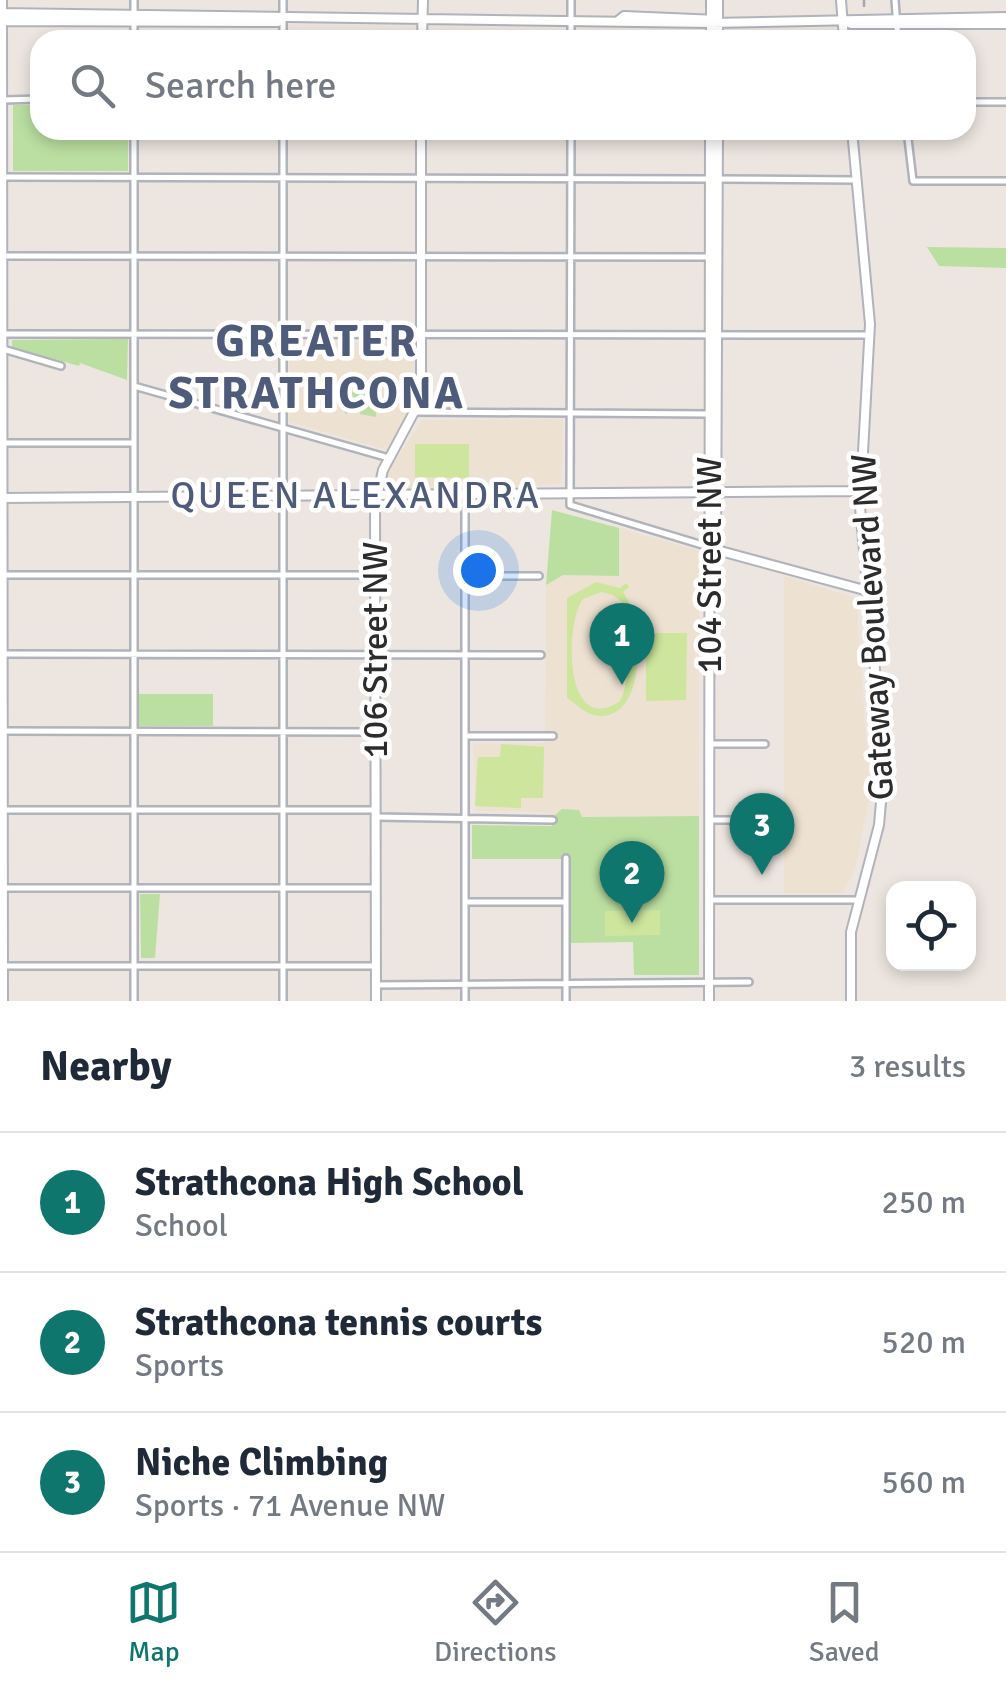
<!DOCTYPE html>
<html lang="en">
<head>
<meta charset="utf-8">
<style>
	body { margin:0; font-family:Signika,sans-serif; background:#f6f6f7; color:#1f2937 }
	.controls { position:absolute; right:30px; bottom:30px; display:grid; overflow:hidden; border-radius:20px; box-shadow:0 5px 15px #0003 }
	.controls button { width:90px; height:90px; display:grid; place-items:center; padding:0; border:0; border-bottom:2px solid #e0e1e3; background:#fff; color:#1f2937; font:50px sans-serif }
	.you { position:absolute; left:478px; top:570px; width:35px; height:35px; margin:-25px; border:8px solid #fff; border-radius:50%; background:#1a73e8; box-shadow:0 0 0 15px #1a73e833 }
	.badge { display:grid; place-items:center; width:65px; height:65px; border-radius:50%; background:#0f766e; color:#fff; font-size:32px; font-weight:700 }
	.pin { position:absolute; translate:-50% -82px; filter:drop-shadow(0 2px 5px #0008) }
	.pin::after { content:''; position:absolute; top:52px; width:35px; height:30px; background:inherit; clip-path:polygon(0 0,100% 0,50% 100%) }
	.list { margin:0; padding:0; list-style:none }
	h2 { display:flex; justify-content:space-between; align-items:center; height:130px; margin:0; padding:0 40px; font-size:42px }
	h2 small { font-size:32px; font-weight:400; color:#747a83 }
	.list li { display:grid; grid-template-columns:65px 1fr auto; gap:30px; align-items:center; box-sizing:border-box; height:140px; padding:0 40px; border-top:2px solid #e0e1e3 }
	.list b { display:block; font-size:38px; white-space:nowrap }
	.list p { margin:0; font-size:32px; white-space:nowrap; color:#747a83 }
	.list em { font-size:32px; font-style:normal; color:#747a83 }
	.icon { flex:none; width:55px; height:55px; fill:none; stroke:currentColor; stroke-width:2; stroke-linecap:round; stroke-linejoin:round }
	.map { position:relative; flex:none; width:1006px; height:1001px; overflow:hidden }
	.search { position:absolute; background:#fff; box-shadow:0 5px 15px #0003; left:30px; right:30px; top:30px; height:110px; display:flex; align-items:center; gap:25px; box-sizing:border-box; padding:0 35px; border-radius:30px; color:#747a83; font-size:38px }
	.sheet { height:550px; background:#fff }
	nav { display:flex; justify-content:space-around; align-items:center; box-sizing:border-box; height:140px; border-top:2px solid #e0e1e3; background:#fff; font-size:28px; color:#747a83 }
	nav a { display:grid; justify-items:center; gap:5px }
	nav .on { color:#0f766e }
	.map>svg:first-child { display:block }
</style>
</head>
<body>
<div class="map">
<svg width="1006" height="1001" viewBox="0 0 1006 1001">
	<rect width="100%" height="100%" fill="#ede6e0"/>
	<path fill="#ede1d1" d="M289,342L414,343V408L388,450L289,422Z
		M563,419L561,484L513,487L490,481L477,489H384L390,469L422,420Z
		M619,528L699,551V816L553,817L544,812L476,811L473,744L545,743L546,585L563,575L619,576Z
		M784,576L856,598L870,793L855,869L843,893H784Z"/>
	<path fill="#bbdfa1" d="M428,30H471V40H428Z
		M13,105H40V130H128V171H13Z
		M927,247L1006,248V268L939,266Z
		M128,339L127,380L80,363L79,366L12,347V340Z
		M352,392L369,395L376,404V417L360,414L359,408L345,414L343,400Z
		M552,510L619,528V576L563,575L546,585Z
		M138,694H213V726H138Z
		M562,809L579,810L582,817L699,816V975H634L633,942L571,943L570,859H472V825L552,826L553,817Z
		M140,894H160L155,958H141Z"/>
	<path fill="#cde59d" fill-rule="evenodd" d="M415,444H469V478L415,477Z
		M596,582L620,588L626,583L629,587L623,592C642,618 649,715 601,716C586,716 577,704 567,698V598ZM601,592C612,594 621,598 626,609C633,627 630,687 619,702C563,737 565,622 583,599Z
		M646,633H687L686,700L646,701Z
		M501,744L544,747L543,798H521V808L475,806L478,757H500Z
		M660,910V935L605,936V911Z"/>
	<g fill="none" stroke-linecap="round" stroke-linejoin="round">
		<g stroke="#b0b3bc" stroke-width="10">
			<path id="street" d="M895,0L898,40
				M134,40V0
				M283,40V0
				M571,40V0
				M3,100L40,99
				M966,102H1006
				M283,130V1001
				M571,130L570,505L709,547
				M907,130L913,181H1006
				M0,177L708,179
				M719,179L856,180
				M3,256L712,257
				M3,334L870,335
				M3,349L61,366
				M134,386L389,458
				M417,412L709,414
				M4,443H133
				M465,496V1001
				M3,575H375
				M465,576H539
				M3,654L541,655
				M3,731L376,732
				M466,736H553
				M709,744H765
				M4,810H376
				M376,817L553,820
				M709,820H779
				M566,858V1001
				M3,888H376
				M709,900H857
				M465,902H566
				M3,966H376
				M376,985L749,982
				M134,1001V130"/>
		</g>
		<g stroke="#b0b3bc" stroke-width="12">
			<path id="secondary" d="M2,0L3,1001
				M711,0V40
				M718,0V40
				M841,0L844,40
				M0,13L711,23L1006,17
				M619,20L624,16L718,20
				M843,20L851,24H1006
				M0,21L278,22L283,18
				M422,40L423,0
				M0,498L859,491
				M713,549L868,591
				M716,550L718,130
				M376,1001L375,506L383,470L421,399V130
				M709,1001L710,130
				M851,1001V932L879,825L884,768L860,507L870,324L852,130"/>
		</g>
		<use href="#street" stroke="#fff" stroke-width="5"/>
		<use href="#secondary" stroke="#fff" stroke-width="8"/>
		<path stroke="#a3a7b5" stroke-width="2.5" d="M864,0V6"/>
	</g>
	<g text-anchor="middle" stroke-width="9" stroke-linejoin="round" paint-order="stroke">
		<g font-size="35" fill="#2c2c2c" stroke="#fff">
			<text transform="translate(709 565) rotate(-90)" y="12">104 Street NW</text>
			<text transform="translate(872 627) rotate(-93)" y="12">Gateway Boulevard NW</text>
			<text transform="translate(375 650) rotate(-90)" y="12">106 Street NW</text>
		</g>
		<g font-size="38" letter-spacing="2.5" fill="#4f5b7a" stroke="#fff">
			<text x="356" y="508">QUEEN ALEXANDRA</text>
		</g>
		<g font-size="45" font-weight="bold" letter-spacing="2.5" fill="#4f5b7a" stroke="#fff">
			<text x="317" y="356">GREATER<tspan x="317" dy="52">STRATHCONA</tspan></text>
		</g>
	</g>
</svg>
<div class="controls">
<button><svg class="icon" aria-label="locate" viewBox="0 0 24 24"><circle cx="12" cy="12" r="6"/><path d="M12 2v4M12 18v4M2 12h4M18 12h4"/></svg></button>
</div>
<div class="you"></div>
<div class="pin badge" style="left:622px;top:685px">1</div>
<div class="pin badge" style="left:632px;top:923px">2</div>
<div class="pin badge" style="left:762px;top:875px">3</div>
<div class="search"><svg class="icon" aria-label="search" viewBox="0 0 24 24"><circle cx="10" cy="10" r="6"/><path d="M15 15l6 6"/></svg>Search here</div>
</div>
<section class="sheet">
<h2>Nearby<small>3 results</small></h2>
<ul class="list">
<li><span class="badge">1</span><div><b>Strathcona High School</b><p>School</p></div><em>250 m</em></li>
<li><span class="badge">2</span><div><b>Strathcona tennis courts</b><p>Sports</p></div><em>520 m</em></li>
<li><span class="badge">3</span><div><b>Niche Climbing</b><p>Sports · 71 Avenue NW</p></div><em>560 m</em></li>
</ul>
</section>
<nav>
<a class="on"><svg class="icon" aria-label="map" viewBox="0 0 24 24"><path d="M3 6l6-2 6 2 6-2v14l-6 2-6-2-6 2zM9 4v14M15 6v14"/></svg>Map</a>
<a><svg class="icon" aria-label="directions" viewBox="0 0 24 24"><path d="M12 3l9 9-9 9-9-9zM9 14v-3h6M13 9l2 2-2 2"/></svg>Directions</a>
<a><svg class="icon" aria-label="saved" viewBox="0 0 24 24"><path d="M7 4h10v16l-5-4-5 4z"/></svg>Saved</a>
</nav>
</body>
</html>
